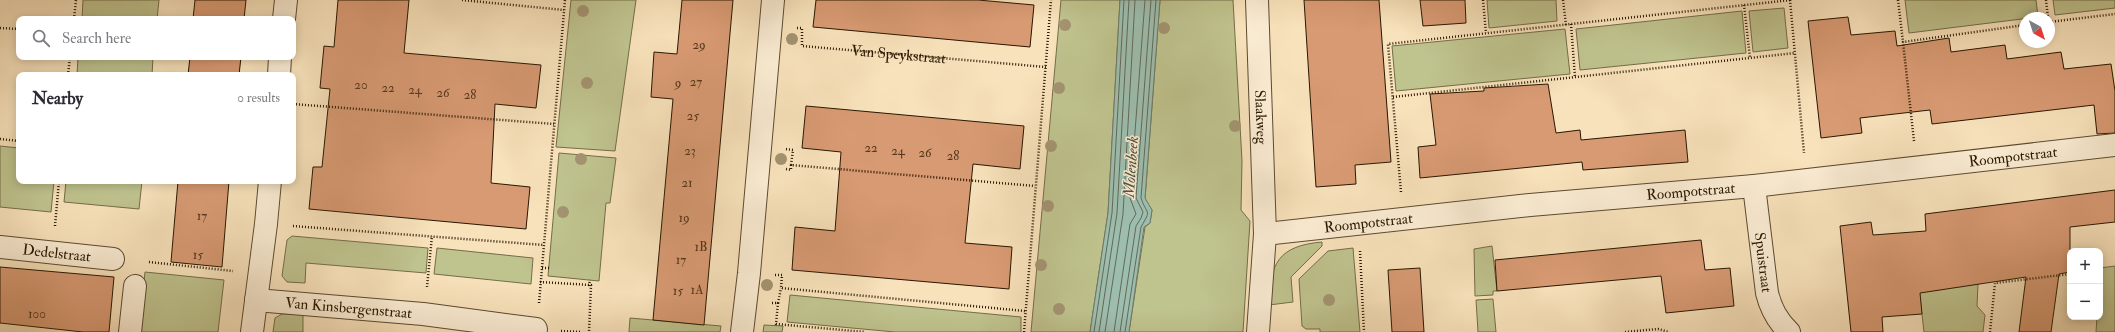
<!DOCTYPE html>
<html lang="en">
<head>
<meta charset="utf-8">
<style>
	body { margin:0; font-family:"IM FELL Double Pica",serif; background:#f2f2f3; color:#2b2b33 }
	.controls { position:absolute; right:12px; bottom:12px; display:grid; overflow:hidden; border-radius:8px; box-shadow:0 2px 10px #0003 }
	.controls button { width:36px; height:36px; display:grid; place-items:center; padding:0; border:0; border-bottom:1px solid #e1e1e2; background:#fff; color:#2b2b33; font:20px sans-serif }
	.compass { position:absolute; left:2019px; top:12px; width:36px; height:36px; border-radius:50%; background:#fff; box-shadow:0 2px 10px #0003; rotate:141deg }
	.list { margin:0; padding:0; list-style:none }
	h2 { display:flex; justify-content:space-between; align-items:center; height:52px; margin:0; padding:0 16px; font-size:17px }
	h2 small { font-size:13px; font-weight:400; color:#7c7c81 }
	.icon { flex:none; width:22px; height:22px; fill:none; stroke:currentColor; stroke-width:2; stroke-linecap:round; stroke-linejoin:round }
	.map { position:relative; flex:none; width:2115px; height:332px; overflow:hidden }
	.search { position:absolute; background:#fff; box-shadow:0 2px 10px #0003; left:16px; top:16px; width:280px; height:44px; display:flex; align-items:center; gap:10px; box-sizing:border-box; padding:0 14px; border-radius:8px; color:#7c7c81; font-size:15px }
	.panel { position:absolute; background:#fff; box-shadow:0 2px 10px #0003; left:16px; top:72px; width:280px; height:112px; border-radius:8px }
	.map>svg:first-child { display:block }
</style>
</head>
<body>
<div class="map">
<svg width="2115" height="332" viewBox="0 0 2115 332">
	<rect width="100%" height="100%" fill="#f8e2bb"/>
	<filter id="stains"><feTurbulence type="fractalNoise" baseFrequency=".005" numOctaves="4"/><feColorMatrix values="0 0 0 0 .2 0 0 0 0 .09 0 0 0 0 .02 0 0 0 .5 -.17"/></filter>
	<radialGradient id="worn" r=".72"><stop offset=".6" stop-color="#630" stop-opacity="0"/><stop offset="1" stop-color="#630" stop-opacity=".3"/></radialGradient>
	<path fill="#bfc38e" stroke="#746d48" d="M83,0H159L157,19H82Z
		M571,0H636L615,151L556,147Z
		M1061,0H1120L1108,213L1090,332H1031Z
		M1160,0H1233L1242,161L1241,210L1250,221L1243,332H1129L1145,227L1150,223L1152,210L1145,199Z
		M1487,0H1556L1557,21L1489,28Z
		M1905,0H2036L2038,17L1909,33Z
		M2053,0H2115V8L2055,15Z
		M1784,8L1788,48L1753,52L1749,11Z
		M1742,11L1746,53L1580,70L1576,29Z
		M1565,29L1570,74L1396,91L1392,46Z
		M78,57H153L152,75H77Z
		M0,146L19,148V181H54L51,212L0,207Z
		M559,153L616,158L610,203H606L599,281L548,276Z
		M66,181H142L139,209L64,202Z
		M292,236L428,248L426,273L306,263L305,283L287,282L282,276L287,240Z
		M1322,242V246L1291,277L1293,302L1269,305C1270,263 1278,246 1322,242Z
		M1492,246L1497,291H1493V295L1475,296L1474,249Z
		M437,248L533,258L531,284L434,274Z
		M1353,248L1360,332H1320V329H1306L1302,326L1299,279L1328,251Z
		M2115,266V332H2096L2097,317H2100V268Z
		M145,272L224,280L218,332H139Z
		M1978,284L1977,306L1985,315L1983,332H1924L1919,289Z
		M790,295L1021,317V332H895L787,322Z
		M1493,299L1496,332H1478L1476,300Z
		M282,314H303V332H273L275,318Z
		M630,318L721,326L720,332H629Z
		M764,325L783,326L782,332H763Z"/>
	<path fill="#9dbeaf" stroke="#6e7b69" d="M1120,0H1160L1145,198L1152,210L1150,223L1144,227L1129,332H1090L1108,213Z"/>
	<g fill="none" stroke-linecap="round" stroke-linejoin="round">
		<path stroke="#626a58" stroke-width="1" d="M1094,332L1112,213L1124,0
			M1099,332L1117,213L1129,0
			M1105,332L1123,214L1135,0
			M1114,332L1130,224L1136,214L1130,198L1145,0
			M1120,332L1136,226L1141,218L1143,212L1136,198L1151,0
			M1125,332L1141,227C1152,208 1147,216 1141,198L1156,0"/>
	</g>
	<path fill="#d89a73" stroke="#281701" d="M195,0H246L244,19H193Z
		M338,0H409L404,53L541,65L536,108L495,104L491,183L530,187L526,229L309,209L313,167H322L330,89L320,88L324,46L334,47Z
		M682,0H733L704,325L653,320L673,99L651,97L654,52L677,54Z
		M816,0H978L1034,5L1030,47L813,27Z
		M1304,0H1379L1391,162L1355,165L1356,184L1316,187Z
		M1420,0H1465L1466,23L1423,26Z
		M1848,17L1851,35L1895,31L1897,46L1949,38L1951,52L2005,45L2007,59L2061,52L2064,69L2111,64L2115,91V133L2097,134L2094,105L1932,124L1930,110L1860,118L1862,133L1821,138L1808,21Z
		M190,57H241L239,75H188Z
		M1548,84L1556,133L1580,130L1581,140L1685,130L1688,162L1583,170L1582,162L1420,178L1418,147L1436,145L1430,94L1484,91V88Z
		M806,106L1024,126L1020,169L973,164L965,243L1012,247L1009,289L792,270L795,227L835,231L841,152L802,148Z
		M178,181H229L222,267L171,262Z
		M2115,190V222L2070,227V272L2059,274L2051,332H2019L2026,277L1920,293L1922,314L1882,317L1883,332H1851L1840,226L1871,222L1873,235L1926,231L1925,214Z
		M1701,240L1705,270L1730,268L1734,306L1666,313L1661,276L1497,291L1495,260Z
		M0,267L114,277L109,332H83L0,323Z
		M1420,268L1424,332H1392L1388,270Z"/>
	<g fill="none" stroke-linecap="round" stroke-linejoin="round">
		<g stroke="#5c4a30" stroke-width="24">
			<g id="minor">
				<path id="s2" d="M1257,0L1265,234L1258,332"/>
				<path d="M284,19L286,0"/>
				<path d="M279,75L280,57"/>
				<path id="s3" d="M1754,186L1767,293C1771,309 1777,320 1789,332"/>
				<path id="s4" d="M1265,234L1530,205L1754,186L2115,145"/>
				<path id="s5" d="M0,247L113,259"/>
				<path id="s6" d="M256,300L423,314L536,329"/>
				<path d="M130,332L135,286"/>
				<path d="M252,332L266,224L270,181"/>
				<path d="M742,332L749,273L773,0"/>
			</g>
		</g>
		<g stroke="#281701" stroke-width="2.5" stroke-dasharray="1 2" stroke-linecap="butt">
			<path d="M462,0L564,10"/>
			<path d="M1483,0L1486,33"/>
			<path d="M1563,0L1566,25"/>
			<path d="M1790,0L1804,153"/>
			<path d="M1898,0L1903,42"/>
			<path d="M2046,0L2048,18"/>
			<path d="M1744,5L1750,58"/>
			<path d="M74,19L76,0"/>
			<path d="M2049,22L2115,14"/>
			<path d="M1571,24L1575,77"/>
			<path d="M0,28L19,29"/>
			<path id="s1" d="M797,28H802V46L1046,67"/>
			<path d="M68,75L70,57"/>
			<path d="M1393,97L1795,53"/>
			<path d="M293,104L554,124"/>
			<path d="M0,139L19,141"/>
			<path d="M1914,141L1903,42L2025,25"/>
			<path d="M786,149L793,150L791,165L1035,186"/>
			<path d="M786,169L791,170V165"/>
			<path d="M1401,192L1388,44L1791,0"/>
			<path d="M55,226L59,181"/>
			<path d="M293,226L544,245"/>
			<path d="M1360,251L1364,332"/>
			<path d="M149,262L233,271"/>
			<path d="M542,268H549"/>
			<path d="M775,275H782L781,288L1025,311"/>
			<path d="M540,282L591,285L589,332"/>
			<path d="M589,286L590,280"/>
			<path d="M427,287L432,236"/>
			<path d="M539,303L565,0"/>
			<path d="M772,303H778L781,288"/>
			<path d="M778,303L776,324L865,332"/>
			<path d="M561,331L582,332"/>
			<path d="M1024,332L1051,0"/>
			<path d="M1625,332L1658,329L1669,332"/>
			<path d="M1990,332L1995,283L2070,274"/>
		</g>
		<use href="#minor" stroke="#faecd3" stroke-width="22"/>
	</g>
	<g fill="#a39370">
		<circle cx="583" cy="11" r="6"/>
		<circle cx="1065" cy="25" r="6"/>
		<circle cx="1164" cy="28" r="6"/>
		<circle cx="792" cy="39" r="6"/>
		<circle cx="587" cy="83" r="6"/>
		<circle cx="1059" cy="88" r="6"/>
		<circle cx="1235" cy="126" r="6"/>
		<circle cx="1051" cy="146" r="6"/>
		<circle cx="581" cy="159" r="6"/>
		<circle cx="781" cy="159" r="6"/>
		<circle cx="1048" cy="206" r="6"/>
		<circle cx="563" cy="212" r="6"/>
		<circle cx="1041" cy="265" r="6"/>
		<circle cx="767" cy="285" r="6"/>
		<circle cx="1329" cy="300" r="6"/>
		<circle cx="1059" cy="309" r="6"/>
	</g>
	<g text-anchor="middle" stroke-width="3" stroke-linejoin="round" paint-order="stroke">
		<g font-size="13" fill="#54381e">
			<text x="699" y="49">29</text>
			<text x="696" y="86">27</text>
			<text x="678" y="87">9</text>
			<text x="361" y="89">20</text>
			<text x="388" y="92">22</text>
			<text x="415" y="94">24</text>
			<text x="443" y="97">26</text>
			<text x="470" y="99">28</text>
			<text x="693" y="120">25</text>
			<text x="871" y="152">22</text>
			<text x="690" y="155">23</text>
			<text x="898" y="155">24</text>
			<text x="925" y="157">26</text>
			<text x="953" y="160">28</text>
			<text x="687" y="187">21</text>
			<text x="202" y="220">17</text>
			<text x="684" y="222">19</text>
			<text x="701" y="251">1B</text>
			<text x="198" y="259">15</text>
			<text x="681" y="264">17</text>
			<text x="697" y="294">1A</text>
			<text x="678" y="295">15</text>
			<text x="37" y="318">100</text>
		</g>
		<g font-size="15" fill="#281701" stroke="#faecd3">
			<text dy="5" stroke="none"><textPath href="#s1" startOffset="120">Van Speykstraat</textPath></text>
			<text dy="5" stroke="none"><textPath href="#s2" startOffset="117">Slaakweg</textPath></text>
			<text dy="5" stroke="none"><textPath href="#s4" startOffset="752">Roompotstraat</textPath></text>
			<text dy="5" stroke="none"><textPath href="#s4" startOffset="428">Roompotstraat</textPath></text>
			<text dy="5" stroke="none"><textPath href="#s4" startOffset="104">Roompotstraat</textPath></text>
			<text dy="5" stroke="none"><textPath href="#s5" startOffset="57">Dedelstraat</textPath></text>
			<text dy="5" stroke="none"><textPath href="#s3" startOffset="77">Spuistraat</textPath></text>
			<text dy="5" stroke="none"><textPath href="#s6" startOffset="93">Van Kinsbergenstraat</textPath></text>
		</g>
		<g font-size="16" font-style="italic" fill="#51513e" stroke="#faecd3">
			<text transform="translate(1130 167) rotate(-86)" y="6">Molenbeek</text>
		</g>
	</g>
	<rect width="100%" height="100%" filter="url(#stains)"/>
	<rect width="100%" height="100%" fill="url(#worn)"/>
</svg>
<div class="controls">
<button>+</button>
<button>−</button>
</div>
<svg class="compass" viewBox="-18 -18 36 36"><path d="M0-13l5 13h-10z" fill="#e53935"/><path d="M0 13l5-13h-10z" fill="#7c7c81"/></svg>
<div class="search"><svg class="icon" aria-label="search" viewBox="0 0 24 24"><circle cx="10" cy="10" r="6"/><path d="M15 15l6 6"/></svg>Search here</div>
<section class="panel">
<h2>Nearby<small>0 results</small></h2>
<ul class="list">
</ul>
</section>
</div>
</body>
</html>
